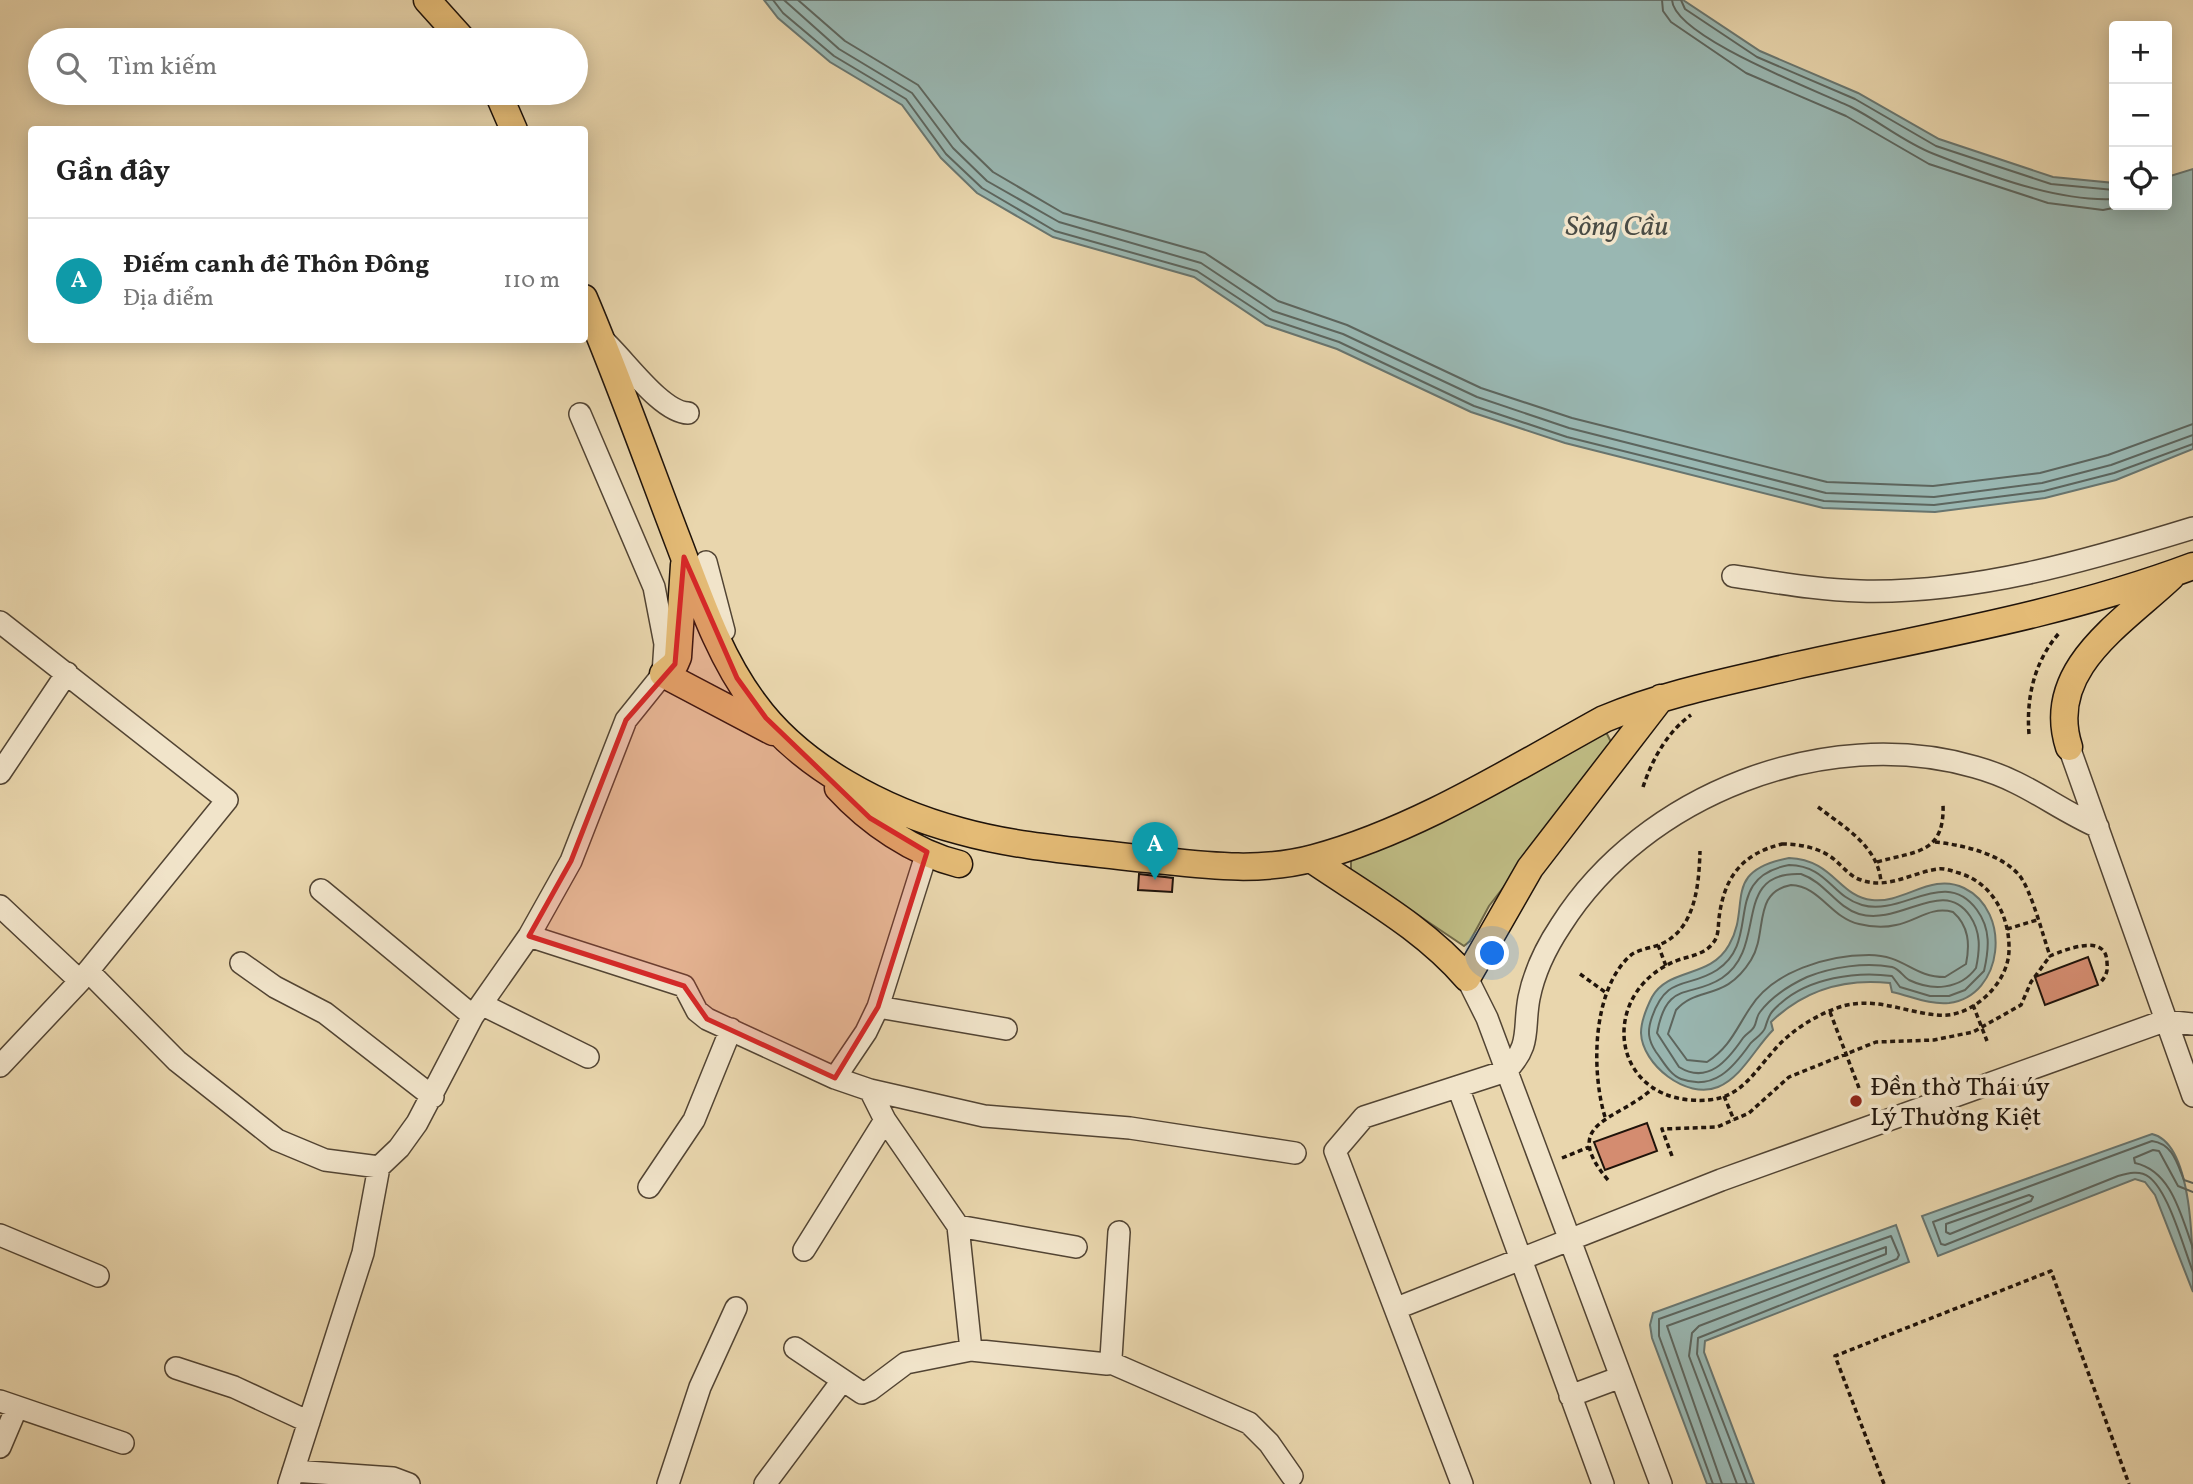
<!DOCTYPE html>
<html lang="vi">
<head>
<meta charset="utf-8">
<style>
	body { margin:0; font-family:Vollkorn,serif; background:#f2f2f2; color:#222 }
	.controls { position:absolute; right:21px; top:21px; display:grid; overflow:hidden; border-radius:7px; box-shadow:0 4px 18px #0003 }
	.controls button { width:63px; height:63px; display:grid; place-items:center; padding:0; border:0; border-bottom:2px solid #e0e0e0; background:#fff; color:#222; font:35px sans-serif }
	.you { position:absolute; left:1493px; top:954px; width:24px; height:24px; margin:-18px; border:5px solid #fff; border-radius:50%; background:#1a73e8; box-shadow:0 0 0 10px #1a73e833 }
	.badge { display:grid; place-items:center; width:46px; height:46px; border-radius:50%; background:#111827; color:#fff; font-size:23px; font-weight:700 }
	.pin { position:absolute; translate:-50% -58px; filter:drop-shadow(0 2px 4px #0008) }
	.pin::after { content:''; position:absolute; top:37px; width:24px; height:21px; background:inherit; clip-path:polygon(0 0,100% 0,50% 100%) }
	.list { margin:0; padding:0; list-style:none }
	h2 { display:flex; justify-content:space-between; align-items:center; height:91px; margin:0; padding:0 28px; font-size:30px }
	h2 small { font-size:23px; font-weight:400; color:#767676 }
	.list li { display:grid; grid-template-columns:46px 1fr auto; gap:21px; align-items:center; box-sizing:border-box; height:126px; padding:0 28px; border-top:2px solid #e0e0e0 }
	.list b { display:block; font-size:26px; white-space:nowrap }
	.list p { margin:0; font-size:23px; white-space:nowrap; color:#767676 }
	.list em { font-size:23px; font-style:normal; color:#767676 }
	.icon { flex:none; width:38px; height:38px; fill:none; stroke:currentColor; stroke-width:2; stroke-linecap:round; stroke-linejoin:round }
	.map { position:relative; flex:none; width:2193px; height:1484px; overflow:hidden }
	.search { position:absolute; background:#fff; box-shadow:0 4px 18px #0003; left:28px; top:28px; width:560px; height:77px; display:flex; align-items:center; gap:18px; box-sizing:border-box; padding:0 24px; border-radius:38px; color:#767676; font-size:26px }
	.panel { position:absolute; background:#fff; box-shadow:0 4px 18px #0003; left:28px; top:126px; width:560px; height:217px; border-radius:7px }
	.map>svg:first-child { display:block }
</style>
</head>
<body>
<div class="map">
<svg width="2193" height="1484" viewBox="0 0 2193 1484">
	<rect width="100%" height="100%" fill="#e9d6ad"/>
	<filter id="stains"><feTurbulence type="fractalNoise" baseFrequency=".00286" numOctaves="4"/><feColorMatrix values="0 0 0 0 .2 0 0 0 0 .09 0 0 0 0 .02 0 0 0 .5 -.17"/></filter>
	<radialGradient id="worn" r=".72"><stop offset=".6" stop-color="#630" stop-opacity="0"/><stop offset="1" stop-color="#630" stop-opacity=".3"/></radialGradient>
	<path fill="#bfbc84" stroke="#6f6847" stroke-width="2" d="M1606,732L1612,744L1604,758L1489,906L1470,941L1464,946L1351,870V857Z"/>
	<path fill="#99b7b2" stroke="#68756f" stroke-width="2" d="M764,0H1683L1760,51L1858,93L1939,139L2053,177L2114,183V205H2167V177L2193,169V449L2116,480L2045,498L1935,512L1823,508L1565,443L1471,412L1337,349L1266,325L1194,277L1053,237L977,193L941,158L902,105L830,62L778,18Z
		M1789,858C1834,860 1838,896 1872,900C1904,904 1931,872 1964,888C2012,911 2004,996 1949,1003C1929,1005 1911,996 1892,992L1890,983C1844,978 1804,990 1771,1022L1773,1030C1755,1048 1742,1077 1718,1087C1686,1100 1642,1064 1641,1033C1641,1022 1647,1007 1652,997C1669,967 1710,979 1729,945C1752,906 1720,871 1789,858Z
		M2152,1134C2193,1143 2193,1249 2193,1292L2155,1195L2145,1182L2135,1179L1938,1256L1922,1216Z
		M1896,1225L1909,1262L1705,1341L1704,1352L1754,1484H1707L1652,1338L1650,1325L1653,1313Z"/>
	<g fill="none" stroke-linecap="round" stroke-linejoin="round">
		<path stroke="#5c655e" stroke-width="2" d="M773,0L783,13L834,56L906,99L946,154L982,188L1055,231L1197,271L1270,319L1339,342L1474,406L1567,437L1824,501L1934,505L2044,491L2114,473L2193,444
			M784,0L839,49L912,93L953,148L987,181L1059,222L1201,263L1273,311L1343,334L1477,397L1569,428L1826,493L1934,497L2042,483L2111,465L2193,435
			M798,0L845,41L918,85L961,141L993,172L1063,213L1205,253L1278,301L1347,325L1481,388L1572,418L1827,482L1933,486L2040,473L2108,455L2193,424
			M1662,0L1663,11L1671,22L1746,73L1846,116L1929,164L2048,203L2103,210L2128,205
			M1672,0C1674,37 1818,91 1851,107C1879,121 1905,143 1934,154C1987,175 2058,202 2114,199
			M1681,0L1685,9L1757,57L1855,99L1936,146L2051,184L2114,190
			M1789,865C1828,866 1831,896 1862,905C1902,917 1945,866 1977,910C1991,929 1989,949 1984,971L1965,990L1949,996H1930L1900,987L1892,976C1856,971 1809,978 1781,1003C1769,1013 1769,1016 1765,1028C1763,1034 1754,1039 1750,1044C1733,1068 1714,1091 1681,1079C1670,1075 1663,1061 1656,1052C1648,1040 1647,1031 1652,1017C1667,974 1688,989 1717,970C1763,940 1720,878 1789,865Z
			M1801,874C1825,882 1836,907 1859,914C1901,926 1943,876 1970,916C1981,932 1980,949 1976,968C1960,990 1932,991 1909,980C1902,976 1900,969 1892,967C1865,962 1832,967 1807,977C1790,985 1771,997 1760,1012C1756,1017 1757,1022 1754,1027C1752,1031 1746,1034 1743,1038C1728,1060 1708,1085 1679,1067L1657,1033C1667,979 1690,999 1722,978C1769,947 1730,871 1801,874Z
			M1791,885C1820,886 1831,918 1859,924C1871,927 1884,928 1896,925C1917,921 1930,906 1953,912C1969,926 1970,944 1966,964L1945,977C1912,977 1905,955 1869,955C1828,955 1773,971 1750,1008C1736,1029 1730,1047 1707,1062L1687,1060L1668,1034L1676,1010C1698,985 1725,1002 1751,960C1768,933 1752,892 1791,885Z
			M2193,1183L2184,1180C2177,1163 2173,1144 2152,1141L1933,1222L1941,1244L1945,1245L2118,1176C2128,1173 2140,1170 2149,1177C2169,1192 2184,1249 2193,1272
			M2193,1192L2178,1186L2159,1151L2153,1150L2134,1158L2135,1163C2172,1171 2181,1216 2193,1248
			M2029,1195L2033,1197L2031,1201L1950,1234L1946,1232V1224Z
			M1713,1484L1659,1336V1319L1891,1236L1899,1255L1897,1259L1698,1338L1697,1354L1747,1484
			M1722,1484L1667,1326L1886,1247V1254L1699,1326L1692,1333L1689,1356L1737,1484"/>
	</g>
	<path fill="#d48c70" stroke="#1f130a" stroke-width="2" d="M1139,874L1173,878L1172,892L1138,890Z
		M2088,957L2098,985L2045,1005L2035,977Z
		M1647,1123L1657,1151L1605,1170L1594,1142Z"/>
	<g fill="none" stroke-linecap="round" stroke-linejoin="round">
		<g stroke="#524433" stroke-width="24">
			<path id="minor" d="M604,341C625,360 661,412 688,413
				M706,562L724,631
				M1733,576C1775,582 1817,590 1860,591C1973,594 2086,561 2193,528
				M0,622L227,800L80,981L0,1066
				M2069,747L2193,1096
				M0,773L67,673
				M321,890L473,1016
				M0,906L80,981
				M529,936L684,986L697,1011L707,1019L835,1078L870,1090L885,1120L958,1226L971,1350
				M241,963L275,987L325,1013L433,1097
				M88,971L177,1061L277,1140L325,1160L379,1167
				M1467,978L1487,1018L1661,1484
				M483,1005L588,1057
				M878,1007L1006,1029
				M835,1078L866,1032L878,1007L927,852
				M1458,1087L1603,1484
				M870,1090L984,1116L1130,1128L1295,1153
				M649,1187L694,1120L731,1029
				M958,1226L1076,1247
				M0,1235L98,1276
				M804,1250L885,1120
				M1397,1308L1721,1180L2164,1021L2193,1024
				M795,1348L862,1393L870,1390L906,1363L971,1350L1107,1364L1111,1358L1119,1232
				M1109,1362L1249,1423L1269,1443L1292,1476
				M176,1368L234,1387L309,1422
				M1570,1396L1621,1377
				M0,1401L123,1443
				M0,1447L17,1407
				M293,1471L393,1478L409,1484
				M289,1484L363,1253L379,1167L399,1148L417,1123L473,1016L529,936L571,861L626,720L663,674L665,644L654,587L580,414
				M668,1484L700,1387L736,1308
				M765,1484L842,1381
				M1462,1484L1335,1151L1364,1117L1506,1071C1532,1045 1523,1030 1529,998C1534,973 1547,946 1561,925C1644,794 1826,724 1975,767C2026,781 2053,807 2098,827"/>
		</g>
		<g stroke="#1f130a" stroke-width="29">
			<path id="major" d="M427,0L463,40
				M498,93L514,130
				M584,298C618,378 647,460 678,541C699,596 718,655 754,703C800,767 885,811 960,831C1017,847 1079,851 1137,858C1197,864 1255,874 1314,858C1415,831 1513,769 1604,719C1666,693 1730,681 1794,666C1927,637 2065,614 2193,566
				M684,565L678,657L675,664L663,674L773,732
				M2069,747C2044,670 2121,624 2171,577
				M838,788C869,822 914,853 959,864
				M1311,859C1365,896 1424,928 1467,978L1530,868L1661,698"/>
		</g>
		<path stroke="#1f130a" stroke-width="3.5" stroke-dasharray="5 3.5" stroke-linecap="butt" d="M2029,734C2026,696 2035,660 2060,632
			M1643,787C1652,760 1667,732 1691,715
			M1818,807C1844,827 1878,846 1881,882
			M1935,842C1962,845 2000,853 2019,875C2031,889 2043,936 2050,956C2065,950 2107,932 2107,963C2108,972 2106,976 2100,983
			M1782,844C1800,844 1822,848 1836,861C1844,868 1851,877 1861,880C1888,890 1913,872 1938,869C1945,868 1952,871 1959,873C1993,883 2010,917 2009,951C2008,984 1971,1019 1937,1015C1905,1012 1875,997 1843,1006C1819,1013 1792,1030 1776,1048C1749,1078 1738,1104 1691,1100C1607,1094 1600,987 1681,959C1692,956 1706,953 1713,943C1719,936 1718,927 1719,918C1724,878 1741,854 1782,844Z
			M1877,862C1916,851 1945,854 1943,804
			M2007,929L2037,920
			M1658,945L1666,966
			M1580,974L1605,992
			M1973,1005L1987,1041
			M1830,1012L1859,1088
			M1724,1096L1734,1120
			M1605,1117C1591,1071 1592,989 1631,955C1639,949 1652,948 1661,944C1696,929 1699,883 1700,851
			M1672,1156L1662,1129L1717,1127L1749,1113L1789,1077L1876,1042L1934,1040L1973,1032L2021,1005L2031,982L2050,956
			M1562,1158L1589,1147
			M1608,1180C1559,1122 1617,1121 1652,1089
			M1884,1484L1835,1356L2051,1271L2129,1484"/>
		<use href="#minor" stroke="#f1e4ca" stroke-width="21"/>
		<use href="#major" stroke="#e4bb76" stroke-width="26"/>
	</g>
	<path fill="#d62828" fill-opacity="0.2" stroke="#d62828" stroke-width="5" stroke-linejoin="round" d="M684,557L737,678L766,718L870,818L927,852L878,1007L835,1078L707,1019L684,986L529,936L571,861L626,720L675,664Z"/>
	<circle fill="#8f2418" stroke="#f1e4ca" stroke-width="2.5" cx="1856" cy="1101" r="7"/>
	<g text-anchor="middle" stroke-width="7" stroke-linejoin="round" paint-order="stroke">
		<g font-size="26" fill="#1f130a" stroke="#f1e4ca" text-anchor="start">
			<text x="1870" y="1095">Đền thờ Thái úy<tspan x="1870" dy="30">Lý Thường Kiệt</tspan></text>
		</g>
		<g font-size="28" font-style="italic" fill="#4a4c45" stroke="#f1e4ca">
			<text x="1617" y="235">Sông Cầu</text>
		</g>
	</g>
	<rect width="100%" height="100%" filter="url(#stains)"/>
	<rect width="100%" height="100%" fill="url(#worn)"/>
</svg>
<div class="controls">
<button>+</button>
<button>−</button>
<button><svg class="icon" aria-label="locate" viewBox="0 0 24 24"><circle cx="12" cy="12" r="6"/><path d="M12 2v4M12 18v4M2 12h4M18 12h4"/></svg></button>
</div>
<div class="you"></div>
<div class="pin badge" style="left:1155px;top:880px;background:#0f9aa8">A</div>
<div class="search"><svg class="icon" aria-label="search" viewBox="0 0 24 24"><circle cx="10" cy="10" r="6"/><path d="M15 15l6 6"/></svg>Tìm kiếm</div>
<section class="panel">
<h2>Gần đây<small></small></h2>
<ul class="list">
<li><span class="badge" style="background:#0f9aa8">A</span><div><b>Điếm canh đê Thôn Đông</b><p>Địa điểm</p></div><em>110 m</em></li>
</ul>
</section>
</div>
</body>
</html>
